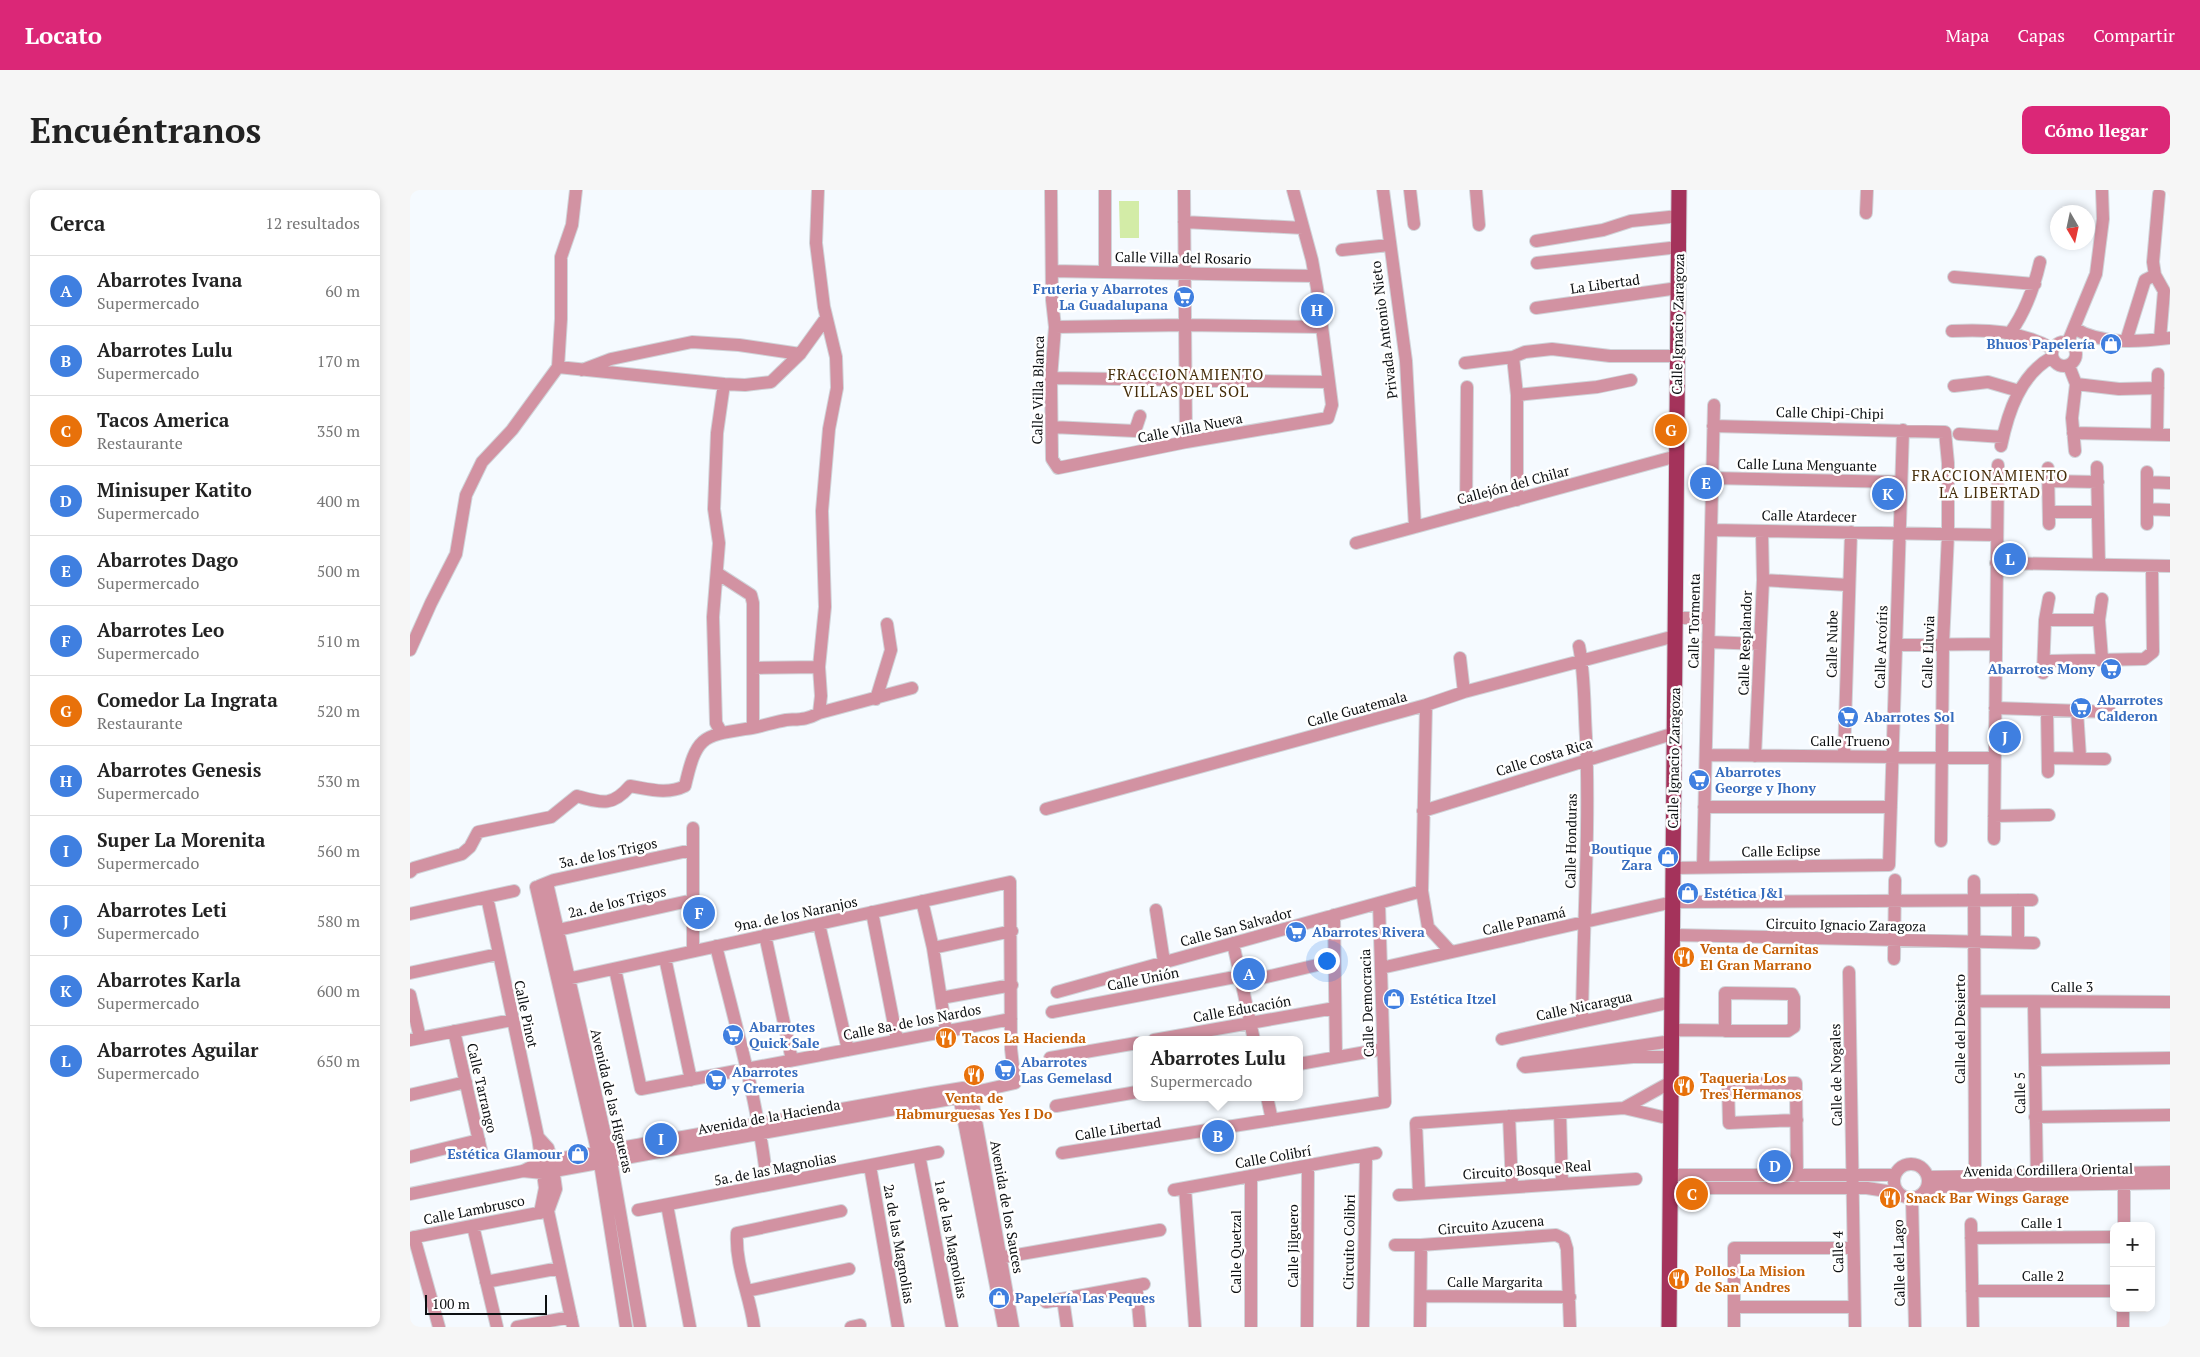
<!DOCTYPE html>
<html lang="es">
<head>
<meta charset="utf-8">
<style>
	body { margin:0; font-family:"PT Serif",serif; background:#f6f6f6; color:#222 }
	.controls { position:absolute; right:15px; bottom:15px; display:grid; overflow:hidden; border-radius:10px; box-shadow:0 2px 8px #0003 }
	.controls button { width:45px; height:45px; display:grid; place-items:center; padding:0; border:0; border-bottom:1px solid #e0e0e0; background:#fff; color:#222; font:25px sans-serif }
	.compass { position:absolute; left:1640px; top:15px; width:45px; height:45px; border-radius:50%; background:#fff; box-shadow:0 2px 8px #0003; rotate:171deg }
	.scale { position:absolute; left:15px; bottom:12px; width:122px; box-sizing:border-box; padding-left:5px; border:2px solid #0c0f11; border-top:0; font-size:14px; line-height:18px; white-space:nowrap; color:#0c0f11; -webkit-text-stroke:4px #fff; paint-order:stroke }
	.you { position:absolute; left:916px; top:770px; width:18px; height:18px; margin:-12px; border:4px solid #fff; border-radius:50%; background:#1a73e8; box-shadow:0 0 0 8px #1a73e833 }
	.badge { display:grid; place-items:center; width:32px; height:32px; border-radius:50%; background:#db2777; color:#fff; font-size:16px; font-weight:700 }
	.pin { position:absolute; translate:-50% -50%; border:2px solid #fff; box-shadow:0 1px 5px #0006 }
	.popup { position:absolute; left:723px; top:846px; width:170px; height:65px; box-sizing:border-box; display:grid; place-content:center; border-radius:10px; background:#fff; filter:drop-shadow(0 1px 4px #0005); font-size:16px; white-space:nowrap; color:#767676 }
	.popup b { font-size:19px; color:#222 }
	.popup::after { content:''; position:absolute; left:50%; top:100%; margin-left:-10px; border:10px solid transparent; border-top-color:#fff }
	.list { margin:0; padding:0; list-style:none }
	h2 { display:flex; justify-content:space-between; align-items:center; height:65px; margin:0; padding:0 20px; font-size:21px }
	h2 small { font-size:16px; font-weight:400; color:#767676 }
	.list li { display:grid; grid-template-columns:32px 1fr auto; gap:15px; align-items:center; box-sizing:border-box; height:70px; padding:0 20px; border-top:1px solid #e0e0e0 }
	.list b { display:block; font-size:19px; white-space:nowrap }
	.list p { margin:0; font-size:16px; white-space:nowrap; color:#767676 }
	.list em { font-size:16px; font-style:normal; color:#767676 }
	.map { position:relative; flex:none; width:1760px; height:1137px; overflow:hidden; border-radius:10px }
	header { display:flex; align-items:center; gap:30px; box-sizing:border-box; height:70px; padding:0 25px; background:#db2777; color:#fff }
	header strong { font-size:24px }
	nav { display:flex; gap:28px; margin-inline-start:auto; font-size:18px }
	.intro { display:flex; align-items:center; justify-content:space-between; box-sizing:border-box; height:120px; padding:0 30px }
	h1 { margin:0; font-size:35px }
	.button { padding:12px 22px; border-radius:10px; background:#db2777; color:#fff; font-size:18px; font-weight:700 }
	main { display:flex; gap:30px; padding:0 30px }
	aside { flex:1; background:#fff; border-radius:10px; box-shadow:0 2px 8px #0003 }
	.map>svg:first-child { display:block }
</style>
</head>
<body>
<header>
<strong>Locato</strong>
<nav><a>Mapa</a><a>Capas</a><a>Compartir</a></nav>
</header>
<div class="intro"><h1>Encuéntranos</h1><a class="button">Cómo llegar</a></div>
<main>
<aside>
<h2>Cerca<small>12 resultados</small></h2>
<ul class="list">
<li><span class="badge" style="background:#3f7fe0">A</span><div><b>Abarrotes Ivana</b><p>Supermercado</p></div><em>60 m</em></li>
<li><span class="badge" style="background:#3f7fe0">B</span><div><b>Abarrotes Lulu</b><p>Supermercado</p></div><em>170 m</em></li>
<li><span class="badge" style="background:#e8710a">C</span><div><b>Tacos America</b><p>Restaurante</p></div><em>350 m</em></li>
<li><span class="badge" style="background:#3f7fe0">D</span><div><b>Minisuper Katito</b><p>Supermercado</p></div><em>400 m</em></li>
<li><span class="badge" style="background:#3f7fe0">E</span><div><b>Abarrotes Dago</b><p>Supermercado</p></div><em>500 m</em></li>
<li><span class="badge" style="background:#3f7fe0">F</span><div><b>Abarrotes Leo</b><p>Supermercado</p></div><em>510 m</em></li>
<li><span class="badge" style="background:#e8710a">G</span><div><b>Comedor La Ingrata</b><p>Restaurante</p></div><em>520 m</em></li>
<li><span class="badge" style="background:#3f7fe0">H</span><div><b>Abarrotes Genesis</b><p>Supermercado</p></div><em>530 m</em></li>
<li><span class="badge" style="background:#3f7fe0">I</span><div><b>Super La Morenita</b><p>Supermercado</p></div><em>560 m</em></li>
<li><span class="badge" style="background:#3f7fe0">J</span><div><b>Abarrotes Leti</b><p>Supermercado</p></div><em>580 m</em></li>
<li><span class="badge" style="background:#3f7fe0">K</span><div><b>Abarrotes Karla</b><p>Supermercado</p></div><em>600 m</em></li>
<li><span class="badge" style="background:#3f7fe0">L</span><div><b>Abarrotes Aguilar</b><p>Supermercado</p></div><em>650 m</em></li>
</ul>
</aside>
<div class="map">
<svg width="1760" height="1137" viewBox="0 0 1760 1137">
	<rect width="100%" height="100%" fill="#f5faff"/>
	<path fill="#d3eca7" d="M709,11H729V48H710Z"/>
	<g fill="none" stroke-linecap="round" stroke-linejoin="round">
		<g stroke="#d0d4d9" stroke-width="14">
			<path id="minor" d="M641,0L642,110L645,137L641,188L642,269L648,278L776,252L918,228L922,215L907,98L902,70L883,0
				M695,0V82
				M774,0L776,252
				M973,0L996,171L1005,337
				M1000,0L1004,34
				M1066,0L1069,35
				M1456,23L1457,0
				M774,32L893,38
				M1126,51L1193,40L1221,31L1269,26
				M932,60L979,55
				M1127,73L1269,57
				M642,81L905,86
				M1745,85L1754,101L1750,149
				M1544,87L1625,94
				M1126,118L1268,98
				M645,137L775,135L912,137
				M1664,138C1691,155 1729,152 1760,148
				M1542,141C1578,139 1611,141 1643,159
				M1600,143C1616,121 1624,98 1630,72
				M1716,151L1735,90L1745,85L1743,72L1749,4
				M1642 164a12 12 0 1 1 24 0a12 12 0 1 1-24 0Z
				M1658,152L1686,84L1693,29L1692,0
				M1103,167L1107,205V310
				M1055,173L1103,167L1115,162L1142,159L1200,166H1268
				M1659,176L1666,194L1662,228L1665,261
				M148,177L314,194
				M172,180L201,169L282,152L329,155L390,164
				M641,188L919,192
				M1666,194L1709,199L1748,198
				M1544,196L1578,192L1609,201
				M1107,205L1187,197L1221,190
				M1303,236L1535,242L1538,273V344L1533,454L1531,651
				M642,237L725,241
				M725,241L730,226
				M1663,243L1760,245
				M1549,244L1593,247
				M1747,244L1748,184
				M1591,256C1598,222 1610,185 1642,167
				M1687,277L1689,375
				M1638,278L1639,334
				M1302,288L1491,292
				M1639,291L1688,292
				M1737,292L1760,293
				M1737,319L1760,320
				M1640,322H1688
				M1056,323L1057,197
				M1737,334V282
				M1301,340L1586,345
				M946,353L1267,266
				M1586,373L1760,376
				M307,383L341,405L343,413V537
				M1353,390L1438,395
				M1692,409L1689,430L1692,469
				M1266,428H1299
				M1635,430H1689
				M1298,452L1350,454
				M1486,455L1585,454
				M1169,456C1175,486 1174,517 1176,547C1180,641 1173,736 1172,831
				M0,460L21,413L46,364L56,305L72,272L102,240L148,177L151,129V67L162,35L166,0
				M1050,468L1054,502
				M1635,469L1639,471L1734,469L1743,462L1742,376
				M343,478L409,477
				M1633,483L1635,430L1639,408
				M466,509L481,460L477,434
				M1016,515L1012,701L1018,737L1041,762
				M1585,518L1700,522
				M1637,520L1638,582
				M1667,521L1670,567
				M409,523L502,498
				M311,542L306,533L303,427L309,353L304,319L307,243L314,194L335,195L361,192L390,164L416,128
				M1296,565L1584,568
				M1345,566L1353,390L1352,341
				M1434,566L1441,342
				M1638,568L1695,569
				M1294,617H1481
				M636,619L1016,515L1054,502L1265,446
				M1013,621L1265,543
				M1584,626L1639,625
				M283,638V761
				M1584,649L1588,275
				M1293,677L1304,215
				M1263,678L1479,675L1493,240
				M0,682L4,678L52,664L60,657L68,642L141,627L167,606C192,613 202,617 220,596C239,599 257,605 275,596C287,544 292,546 342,538C353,536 364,532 376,530C390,529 396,530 409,523L411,506L409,477L415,417L412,321L419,239L427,198L426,167L414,117L406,53L408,0
				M1564,691L1565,986
				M137,693L201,971L230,1137
				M129,696L144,690L282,660
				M126,697L190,973L216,1137
				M77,707L128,947L135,998L130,1023
				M1608,710V753
				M512,711L523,758L536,841
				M746,720L754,772
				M462,722L487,850
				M0,724L104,701
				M924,725L926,867
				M409,734L438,860
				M139,742L283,710
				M355,745L382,870
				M1263,745L1624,753
				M823,753L844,850
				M306,756C324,829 345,901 355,976
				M523,758L602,741
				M255,768L281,890
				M1484,769L1485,690
				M971,778L1263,712L1622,710
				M205,779L231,899L601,829
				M1439,782L1445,1137
				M0,783L88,764
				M148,791L600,692L601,859L605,893L561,903L550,911
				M831,793L924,771
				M647,802L1012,701
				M0,805L10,848
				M531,808L602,795
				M1564,811L1760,812
				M1624,812L1627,991
				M642,822L830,786
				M1262,840L1378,841L1384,837V808L1382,804L1315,803V841
				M44,841L71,960
				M1092,849L1262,812
				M0,850L102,830
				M744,850L925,818
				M1262,867H1223L1115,877L1113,875L1114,873L1262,851
				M640,868L727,853
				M1625,870L1760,868
				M889,874L973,859
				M561,903L603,1137
				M0,905L56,892
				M857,907L862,930
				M550,911L594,1137
				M646,916L727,902
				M1214,918L1261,892
				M1150,923L1152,993
				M1099,926L1102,996
				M1625,927L1760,925
				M1387,930L1319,933L1318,894L1386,893V896L1387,986
				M128,947L138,958L142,971L146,999L138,1021L163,1137
				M652,963L975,912L969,713
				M0,967L69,950
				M507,967L510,970L542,1137
				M1484 991a17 17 0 1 1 34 0a17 17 0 1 1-34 0Z
				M460,976L488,1137
				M113,981L133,983L546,908L550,911
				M1261,985H1485
				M841,986V1137
				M1518,987L1760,982
				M775,998L785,1137
				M1261,998H1457L1489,1003
				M1517,999L1541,996L1760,993
				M764,1000L966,963
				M1009,1002L1006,933L1214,918L1261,929
				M0,1004L113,981L131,972L522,903L553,898L561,903
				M989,1005L1226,989
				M1502,1008L1505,1137
				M257,1015L280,1137
				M228,1020L528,962
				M1561,1034L1563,1137
				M63,1036L87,1137
				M1714,1036V986
				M4,1047L29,1137
				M0,1048L138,1021
				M1561,1048L1704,1047
				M985,1055H1011L1146,1045L1154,1049L1157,1059L1160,1137
				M583,1069L750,1040
				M76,1092L150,1078
				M725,1096L727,1103L730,1137
				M337,1101L439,1079
				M1562,1101H1704
				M1011,1106L1160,1107
				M653,1109L657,1137
				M636,1112L734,1094
				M1324,1117H1444
				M107,1137L161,1127
				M344,1137C340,1105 325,1076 327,1043L431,1021
				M441,1137L450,1135
				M897,1137L898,976
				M953,1137L956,967
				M1010,1137L1011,1055
				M1324,1137V1058H1443
				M1713,1137V1118"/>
		</g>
		<g stroke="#d0d4d9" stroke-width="17">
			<path id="major" d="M1259,1137L1269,0"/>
		</g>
		<use href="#minor" stroke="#d292a2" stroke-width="12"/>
		<use href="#major" stroke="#a4335b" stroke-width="15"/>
	</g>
	<defs>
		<g id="supermarket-disc" transform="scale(1.125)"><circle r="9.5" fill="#3f7fe0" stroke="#fff"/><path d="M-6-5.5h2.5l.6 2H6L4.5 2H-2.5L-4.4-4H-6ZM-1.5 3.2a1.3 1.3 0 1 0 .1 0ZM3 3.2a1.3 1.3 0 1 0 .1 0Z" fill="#fff"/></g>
		<g id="shop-disc" transform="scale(1.125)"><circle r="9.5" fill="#3f7fe0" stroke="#fff"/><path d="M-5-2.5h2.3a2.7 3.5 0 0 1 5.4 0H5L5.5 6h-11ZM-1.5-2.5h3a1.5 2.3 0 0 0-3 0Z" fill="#fff"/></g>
		<g id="restaurant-disc" transform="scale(1.125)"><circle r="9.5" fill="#e8710a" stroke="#fff"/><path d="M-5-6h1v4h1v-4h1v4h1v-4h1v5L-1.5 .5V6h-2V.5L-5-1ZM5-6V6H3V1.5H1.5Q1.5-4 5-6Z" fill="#fff"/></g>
	</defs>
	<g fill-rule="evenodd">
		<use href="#supermarket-disc" x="774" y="107"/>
		<use href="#shop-disc" x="1701" y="154"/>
		<use href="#supermarket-disc" x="1701" y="479"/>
		<use href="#supermarket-disc" x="1671" y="518"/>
		<use href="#supermarket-disc" x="1438" y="527"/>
		<use href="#supermarket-disc" x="1289" y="590"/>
		<use href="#shop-disc" x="1258" y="667"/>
		<use href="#shop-disc" x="1278" y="703"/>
		<use href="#supermarket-disc" x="886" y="742"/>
		<use href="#restaurant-disc" x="1274" y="767"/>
		<use href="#shop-disc" x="984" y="809"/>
		<use href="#supermarket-disc" x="323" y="845"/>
		<use href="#restaurant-disc" x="536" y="848"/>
		<use href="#supermarket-disc" x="595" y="880"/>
		<use href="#restaurant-disc" x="564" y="885"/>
		<use href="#supermarket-disc" x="306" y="890"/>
		<use href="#restaurant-disc" x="1274" y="896"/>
		<use href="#shop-disc" x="168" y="964"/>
		<use href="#restaurant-disc" x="1480" y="1008"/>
		<use href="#restaurant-disc" x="1269" y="1089"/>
		<use href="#shop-disc" x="589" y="1108"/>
	</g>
	<g text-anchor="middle" stroke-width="5" stroke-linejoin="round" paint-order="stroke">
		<g font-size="14" fill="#0c0f11" stroke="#fff">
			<text transform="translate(773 68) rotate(1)" y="5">Calle Villa del Rosario</text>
			<text transform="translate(1195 94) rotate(-8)" y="5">La Libertad</text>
			<text transform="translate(1268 134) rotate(-89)" y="5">Calle Ignacio Zaragoza</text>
			<text transform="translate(974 140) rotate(-97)" y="5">Privada Antonio Nieto</text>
			<text transform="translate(628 200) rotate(-89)" y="5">Calle Villa Blanca</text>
			<text transform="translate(1420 223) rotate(1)" y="5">Calle Chipi-Chipi</text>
			<text transform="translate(780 238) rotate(-11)" y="5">Calle Villa Nueva</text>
			<text transform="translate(1397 275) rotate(1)" y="5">Calle Luna Menguante</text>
			<text transform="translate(1103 295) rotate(-15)" y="5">Callejón del Chilar</text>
			<text transform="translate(1399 326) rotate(1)" y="5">Calle Atardecer</text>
			<text transform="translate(1284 431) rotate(-89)" y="5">Calle Tormenta</text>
			<text transform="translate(1335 453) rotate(-88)" y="5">Calle Resplandor</text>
			<text transform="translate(1422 454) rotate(-89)" y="5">Calle Nube</text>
			<text transform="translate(1471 457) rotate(-88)" y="5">Calle Arcoíris</text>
			<text transform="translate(1518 462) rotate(-88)" y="5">Calle Lluvia</text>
			<text transform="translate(947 519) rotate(-15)" y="5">Calle Guatemala</text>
			<text x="1440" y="556">Calle Trueno</text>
			<text transform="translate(1134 567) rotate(-17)" y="5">Calle Costa Rica</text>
			<text transform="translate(1264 568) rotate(-89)" y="5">Calle Ignacio Zaragoza</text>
			<text transform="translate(1161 651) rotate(-89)" y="5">Calle Honduras</text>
			<text transform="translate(1371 661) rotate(-1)" y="5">Calle Eclipse</text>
			<text transform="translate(198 663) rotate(-12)" y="5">3a. de los Trigos</text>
			<text transform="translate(207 712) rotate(-13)" y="5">2a. de los Trigos</text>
			<text transform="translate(386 724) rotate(-12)" y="5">9na. de los Naranjos</text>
			<text transform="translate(1114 731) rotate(-13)" y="5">Calle Panamá</text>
			<text transform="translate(1436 735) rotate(1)" y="5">Circuito Ignacio Zaragoza</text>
			<text transform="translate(826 737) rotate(-15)" y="5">Calle San Salvador</text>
			<text transform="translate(733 789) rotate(-11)" y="5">Calle Unión</text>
			<text x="1662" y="802">Calle 3</text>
			<text transform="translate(957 813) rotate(-92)" y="5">Calle Democracia</text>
			<text transform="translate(1174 816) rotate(-12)" y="5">Calle Nicaragua</text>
			<text transform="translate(832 819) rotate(-10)" y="5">Calle Educación</text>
			<text transform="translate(116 824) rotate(78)" y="5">Calle Pinot</text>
			<text transform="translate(502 832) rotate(-11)" y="5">Calle 8a. de los Nardos</text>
			<text transform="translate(1550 839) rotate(-90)" y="5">Calle del Desierto</text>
			<text transform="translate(1426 885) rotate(-91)" y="5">Calle de Nogales</text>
			<text transform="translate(72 898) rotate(77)" y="5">Calle Tarrango</text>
			<text transform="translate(1610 903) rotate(-91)" y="5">Calle 5</text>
			<text transform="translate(202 911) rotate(77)" y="5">Avenida de las Higueras</text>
			<text transform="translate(359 927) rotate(-10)" y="5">Avenida de la Hacienda</text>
			<text transform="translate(708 939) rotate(-9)" y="5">Calle Libertad</text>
			<text transform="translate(863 967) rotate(-10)" y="5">Calle Colibrí</text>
			<text transform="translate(365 979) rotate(-11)" y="5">5a. de las Magnolias</text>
			<text transform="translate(1117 980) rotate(-4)" y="5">Circuito Bosque Real</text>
			<text transform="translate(1638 980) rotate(-1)" y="5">Avenida Cordillera Oriental</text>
			<text transform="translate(597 1017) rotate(80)" y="5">Avenida de los Sauces</text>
			<text transform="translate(64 1020) rotate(-11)" y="5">Calle Lambrusco</text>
			<text x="1632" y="1038">Calle 1</text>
			<text transform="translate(1081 1035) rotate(-5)" y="5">Circuito Azucena</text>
			<text transform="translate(541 1049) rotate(79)" y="5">1a de las Magnolias</text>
			<text transform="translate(939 1052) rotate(-89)" y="5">Circuito Colibri</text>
			<text transform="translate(489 1054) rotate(80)" y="5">2a de las Magnolias</text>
			<text transform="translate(883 1056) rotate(-90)" y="5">Calle Jilguero</text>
			<text transform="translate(826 1062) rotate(-90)" y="5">Calle Quetzal</text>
			<text transform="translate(1428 1062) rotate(-91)" y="5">Calle 4</text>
			<text transform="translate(1489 1073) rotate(-91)" y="5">Calle del Lago</text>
			<text x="1633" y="1091">Calle 2</text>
			<text x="1085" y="1097">Calle Margarita</text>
		</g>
		<g font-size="14" font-weight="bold" fill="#366cbe" stroke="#fff" text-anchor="start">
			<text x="758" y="104" text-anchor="end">Fruteria y Abarrotes<tspan x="758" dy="16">La Guadalupana</tspan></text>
			<text x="1685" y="159" text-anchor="end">Bhuos Papelería</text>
			<text x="1685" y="484" text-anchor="end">Abarrotes Mony</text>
			<text x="1687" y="515">Abarrotes<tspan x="1687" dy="16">Calderon</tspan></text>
			<text x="1454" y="532">Abarrotes Sol</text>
			<text x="1305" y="587">Abarrotes<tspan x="1305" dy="16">George y Jhony</tspan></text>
			<text x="1242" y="664" text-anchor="end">Boutique<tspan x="1242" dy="16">Zara</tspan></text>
			<text x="1294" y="708">Estética J&amp;l</text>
			<text x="902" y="747">Abarrotes Rivera</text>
			<text x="1000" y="814">Estética Itzel</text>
			<text x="339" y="842">Abarrotes<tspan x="339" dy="16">Quick Sale</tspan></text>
			<text x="611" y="877">Abarrotes<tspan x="611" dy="16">Las Gemelasd</tspan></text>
			<text x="322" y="887">Abarrotes<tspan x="322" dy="16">y Cremeria</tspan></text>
			<text x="152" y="969" text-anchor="end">Estética Glamour</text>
			<text x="605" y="1113">Papelería Las Peques</text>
		</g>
		<g font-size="14" font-weight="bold" fill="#c56008" stroke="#fff" text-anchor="start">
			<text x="1290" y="764">Venta de Carnitas<tspan x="1290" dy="16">El Gran Marrano</tspan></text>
			<text x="552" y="853">Tacos La Hacienda</text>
			<text x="1290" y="893">Taqueria Los<tspan x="1290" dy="16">Tres Hermanos</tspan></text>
			<text x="564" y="913" text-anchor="middle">Venta de<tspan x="564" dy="16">Habmurguesas Yes I Do</tspan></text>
			<text x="1496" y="1013">Snack Bar Wings Garage</text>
			<text x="1285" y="1086">Pollos La Mision<tspan x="1285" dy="16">de San Andres</tspan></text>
		</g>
		<g font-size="15" letter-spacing="1" fill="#452d09" stroke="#fff">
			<text x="776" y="190">FRACCIONAMIENTO<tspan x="776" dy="17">VILLAS DEL SOL</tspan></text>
			<text x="1580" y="291">FRACCIONAMIENTO<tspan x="1580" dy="17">LA LIBERTAD</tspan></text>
		</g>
	</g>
</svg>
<div class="controls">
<button>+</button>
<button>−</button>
</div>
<svg class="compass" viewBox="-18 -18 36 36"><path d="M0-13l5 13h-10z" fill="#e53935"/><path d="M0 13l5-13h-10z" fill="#767676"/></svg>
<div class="scale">100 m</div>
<div class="you"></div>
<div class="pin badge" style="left:839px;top:784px;background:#3f7fe0">A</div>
<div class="pin badge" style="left:808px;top:946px;background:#3f7fe0">B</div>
<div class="popup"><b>Abarrotes Lulu</b>Supermercado</div>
<div class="pin badge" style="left:1282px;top:1004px;background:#e8710a">C</div>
<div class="pin badge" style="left:1365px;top:976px;background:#3f7fe0">D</div>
<div class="pin badge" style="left:1296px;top:293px;background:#3f7fe0">E</div>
<div class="pin badge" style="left:289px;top:723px;background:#3f7fe0">F</div>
<div class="pin badge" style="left:1261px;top:240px;background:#e8710a">G</div>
<div class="pin badge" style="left:907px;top:120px;background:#3f7fe0">H</div>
<div class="pin badge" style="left:251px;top:949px;background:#3f7fe0">I</div>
<div class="pin badge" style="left:1595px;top:547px;background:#3f7fe0">J</div>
<div class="pin badge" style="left:1478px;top:304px;background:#3f7fe0">K</div>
<div class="pin badge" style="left:1600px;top:369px;background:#3f7fe0">L</div>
</div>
</main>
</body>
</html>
